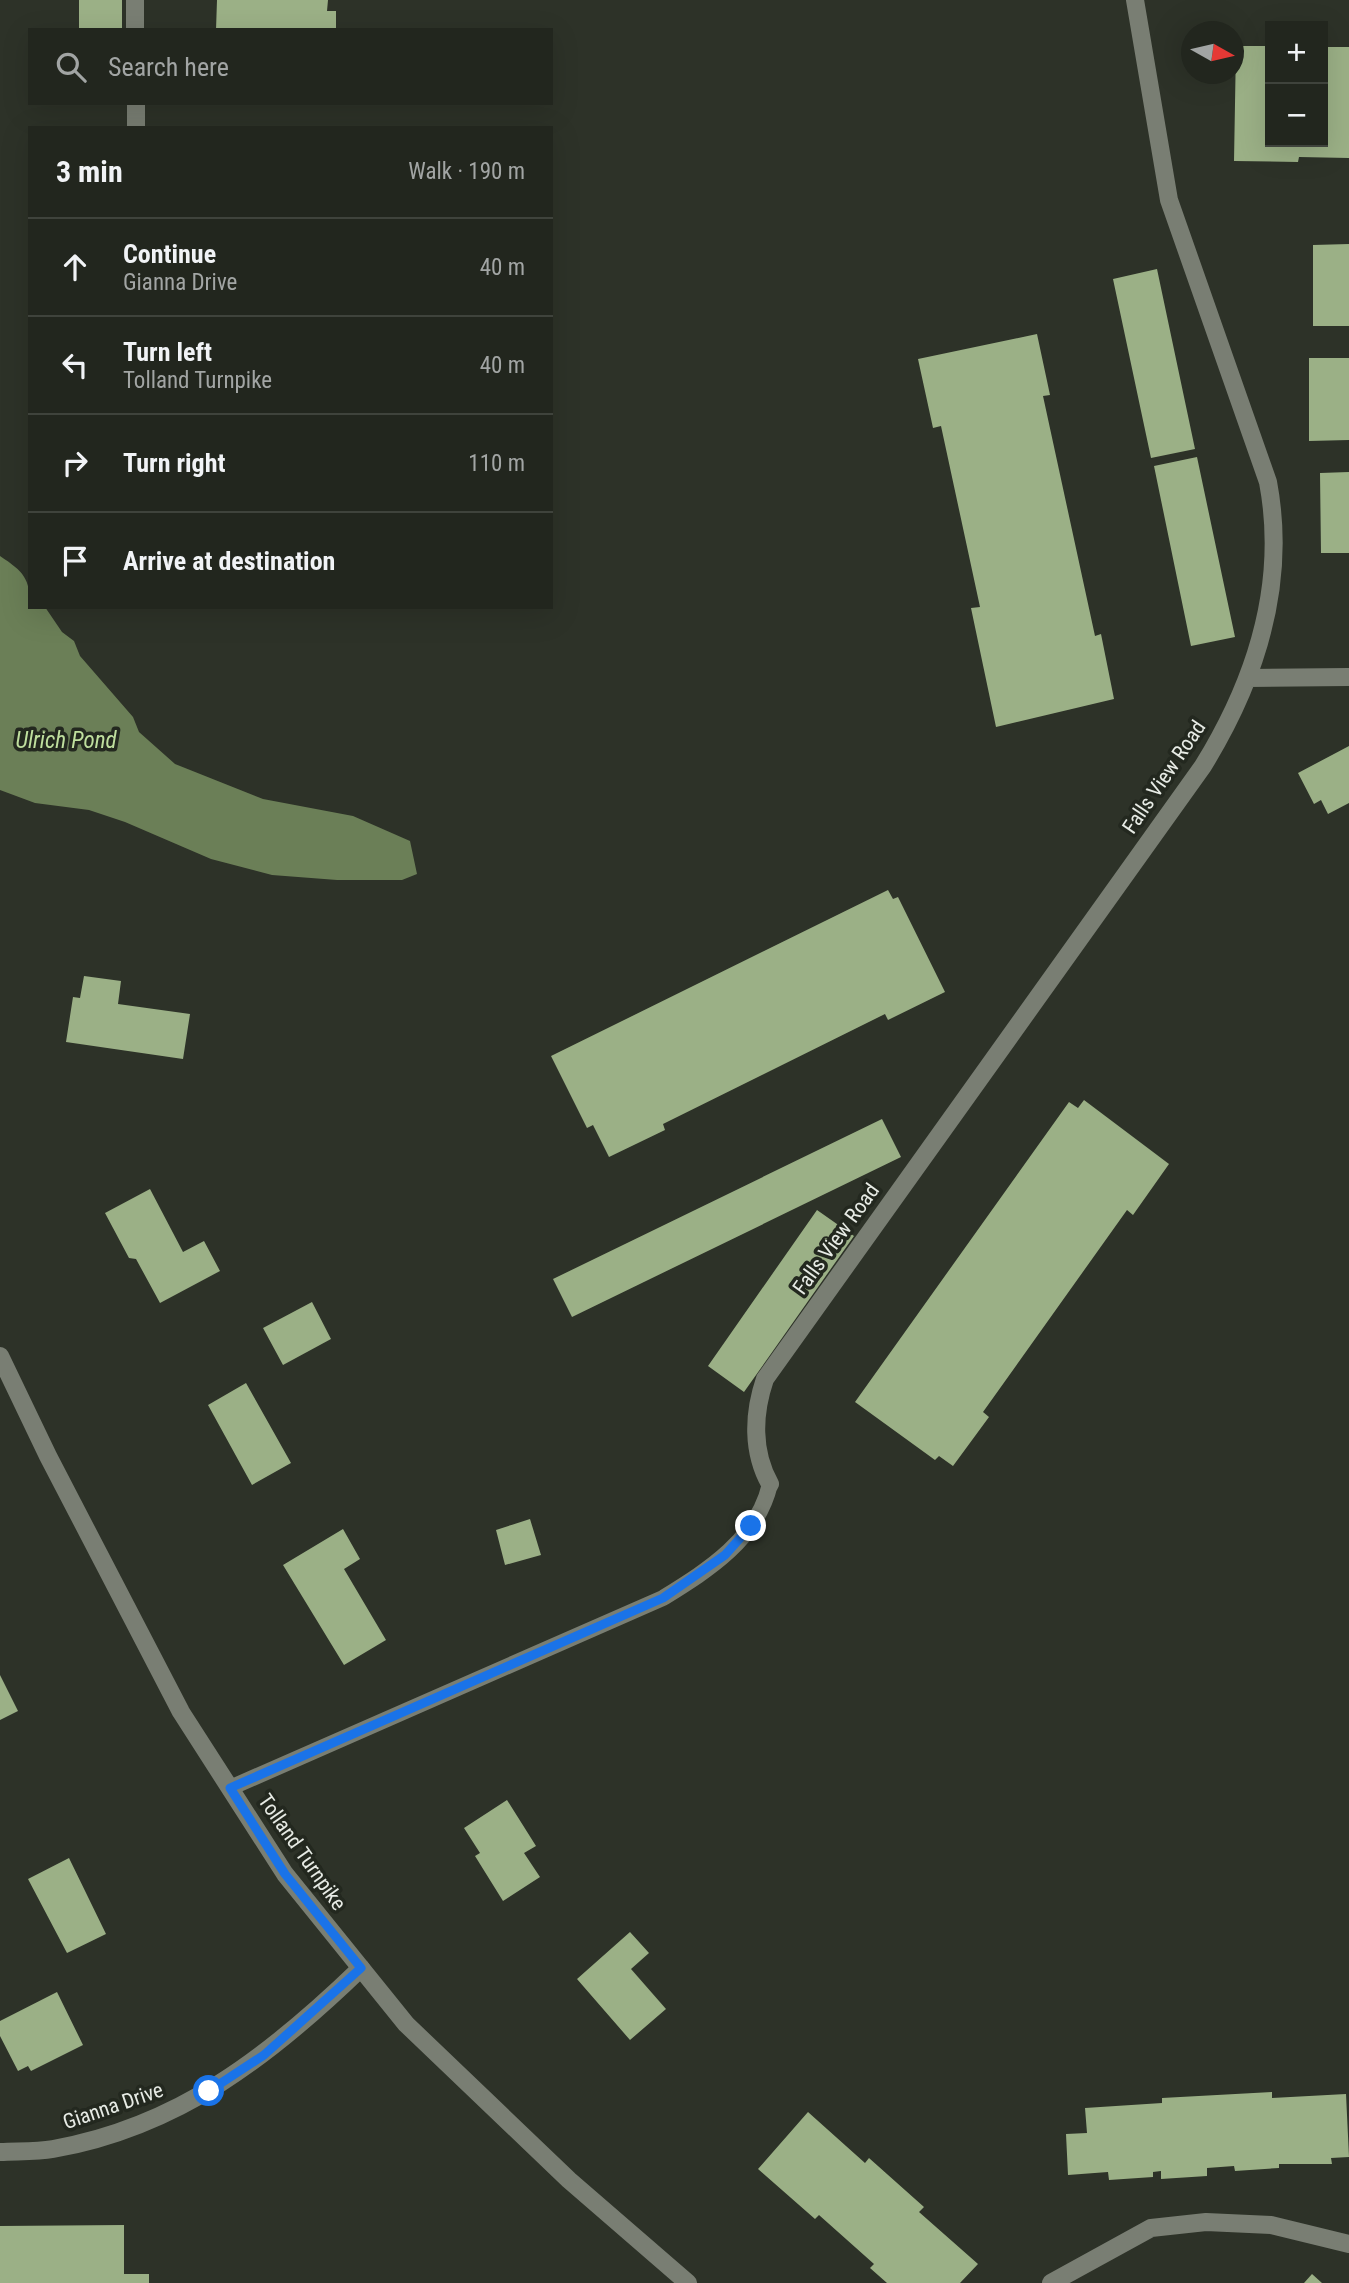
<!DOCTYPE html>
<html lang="en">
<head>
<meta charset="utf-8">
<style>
	body { margin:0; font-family:"Roboto Condensed",sans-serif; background:#2e322b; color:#f1f3f6 }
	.controls { position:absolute; right:21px; top:21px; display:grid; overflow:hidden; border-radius:0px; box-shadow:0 7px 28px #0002 }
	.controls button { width:63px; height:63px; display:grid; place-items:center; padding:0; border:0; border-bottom:2px solid #3f433c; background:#22261e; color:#f1f3f6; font:35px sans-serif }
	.compass { position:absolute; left:1181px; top:21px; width:63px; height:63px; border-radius:50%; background:#22261e; box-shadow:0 7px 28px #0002; rotate:98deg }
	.stop { position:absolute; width:21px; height:21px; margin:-16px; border:5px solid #1a73e8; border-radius:50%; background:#fff }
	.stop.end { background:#1a73e8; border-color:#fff; box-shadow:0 2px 7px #0008 }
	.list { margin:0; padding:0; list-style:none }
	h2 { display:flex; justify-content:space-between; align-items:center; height:91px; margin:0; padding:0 28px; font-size:30px }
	h2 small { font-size:23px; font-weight:400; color:#a2a5a4 }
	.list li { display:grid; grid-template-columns:46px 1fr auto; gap:21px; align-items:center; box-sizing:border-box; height:98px; padding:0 28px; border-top:2px solid #3f433c }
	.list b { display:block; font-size:26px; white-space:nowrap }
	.list p { margin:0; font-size:23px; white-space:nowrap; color:#a2a5a4 }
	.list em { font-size:23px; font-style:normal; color:#a2a5a4 }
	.icon { flex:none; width:38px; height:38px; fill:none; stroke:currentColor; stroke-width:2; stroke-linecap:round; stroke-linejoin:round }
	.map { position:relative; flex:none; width:1349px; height:2283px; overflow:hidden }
	.search { position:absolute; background:#22261e; box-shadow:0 7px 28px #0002; left:28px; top:28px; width:525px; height:77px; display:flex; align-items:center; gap:18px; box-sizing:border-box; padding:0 24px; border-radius:0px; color:#a2a5a4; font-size:26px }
	.panel { position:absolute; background:#22261e; box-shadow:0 7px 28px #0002; left:28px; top:126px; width:525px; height:483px; border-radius:0px }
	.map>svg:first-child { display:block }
</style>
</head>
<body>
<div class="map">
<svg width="1349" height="2283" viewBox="0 0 1349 2283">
	<rect width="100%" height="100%" fill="#2d3228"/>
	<path fill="#6b7f57" d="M0,556C24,572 30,578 30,607H45L62,632L74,641L80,656L133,717L139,732L175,764L263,799L353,816L410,841L417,874L402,880H337L272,875L211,859L125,822L89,810L35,803L0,790Z"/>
	<path fill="#9bb086" d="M79,0H122V30H79Z
		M217,0H328L327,11H336V30H216Z
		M1236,46H1270V142H1323V47H1349V158L1299,157L1298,162L1234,161Z
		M1349,244V326H1313V245Z
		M1157,269L1195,449L1151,458L1113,279Z
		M1037,334L1050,395L1043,396L1095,636L1101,634L1114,699L996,727L971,608L980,607L941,426L933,428L918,359Z
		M1309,358H1349V440L1309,441Z
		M1197,457L1235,637L1191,646L1154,466Z
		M1349,472V553H1321L1320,473Z
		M1349,746V803L1328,814L1321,800L1314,804L1298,773Z
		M888,890L893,899L898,897L945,992L888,1020L885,1014L663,1124L665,1130L609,1157L593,1125L587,1128L551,1056Z
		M84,976L121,981L118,1004L190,1014L183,1059L66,1042L73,997L80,998Z
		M1084,1100L1169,1164L1133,1215L1127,1210L983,1412L989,1417L953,1466L939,1456L935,1460L855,1402L1069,1102L1078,1108Z
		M882,1119L901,1157L572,1317L553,1279Z
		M150,1189L183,1252L204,1241L220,1271L160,1303L136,1259L129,1258L105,1213Z
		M817,1210L854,1236L744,1392L708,1366Z
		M312,1302L331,1339L283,1365L263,1328Z
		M246,1383L291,1463L252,1485L208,1405Z
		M530,1519L541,1555L505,1565L496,1530Z
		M343,1529L360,1559L344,1569L386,1640L344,1665L283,1565Z
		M0,1675L18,1711L0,1720Z
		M507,1800L536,1846L524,1853L540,1877L503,1901L475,1856L480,1853L464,1828Z
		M69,1858L106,1934L67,1953L28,1879Z
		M630,1932L649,1953L631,1969L666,2009L630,2040L577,1979Z
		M57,1992L83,2045L31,2071L28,2066L18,2071L0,2036V2021Z
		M1272,2092V2098L1346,2094L1349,2157L1331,2158L1332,2164H1279V2168L1235,2171L1234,2166L1207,2168V2176L1161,2179V2171L1153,2172V2177L1109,2180L1108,2172L1068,2175L1066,2134L1087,2133L1085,2108L1162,2103V2098Z
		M808,2112L865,2163L869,2158L924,2207L919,2212L978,2264L960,2283H887L870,2268L874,2264L819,2215L815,2219L758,2169Z
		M124,2225V2274H149V2283H0V2226Z
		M1312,2274L1322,2283H1304Z"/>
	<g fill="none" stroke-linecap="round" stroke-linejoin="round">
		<path stroke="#797e73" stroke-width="16" d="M230,1788L663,1598C708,1570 757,1540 770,1484"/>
		<path stroke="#797e73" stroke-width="18" d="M135,0V30
			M136,103V128
			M1248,678L1349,677
			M770,1484C752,1452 753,1414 765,1379L1203,766C1256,680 1287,583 1268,482L1169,200L1135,0
			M0,2152C17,2151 36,2152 53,2149C179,2127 271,2055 361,1968
			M1051,2283L1151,2228L1206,2222L1271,2225L1349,2244"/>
		<path stroke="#797e73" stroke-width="18" d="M0,1356L48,1456L181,1712L285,1874L406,2024L569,2180L688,2283"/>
	</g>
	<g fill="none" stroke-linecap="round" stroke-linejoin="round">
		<path stroke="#1a73e8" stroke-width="9" d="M209,2091L264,2055L361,1968L285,1874L230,1788L663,1598L725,1555L751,1526"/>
	</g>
	<g text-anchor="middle" stroke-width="7" stroke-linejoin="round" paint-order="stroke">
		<g font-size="21" fill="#e7ebe5" stroke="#23281f">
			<text transform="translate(1164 777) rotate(-56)" y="7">Falls View Road</text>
			<text transform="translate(836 1239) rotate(-54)" y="7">Falls View Road</text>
			<text transform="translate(302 1852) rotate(55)" y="7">Tolland Turnpike</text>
			<text transform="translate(113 2106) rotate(-19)" y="7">Gianna Drive</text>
		</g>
		<g font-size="23" font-style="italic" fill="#bfdf9e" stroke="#23281f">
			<text x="66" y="748">Ulrich Pond</text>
		</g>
	</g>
</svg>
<div class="controls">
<button>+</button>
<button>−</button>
</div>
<svg class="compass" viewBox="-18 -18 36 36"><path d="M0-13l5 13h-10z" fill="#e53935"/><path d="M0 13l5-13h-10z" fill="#a2a5a4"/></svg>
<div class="stop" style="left:209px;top:2091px"></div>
<div class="stop end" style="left:751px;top:1526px"></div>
<div class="search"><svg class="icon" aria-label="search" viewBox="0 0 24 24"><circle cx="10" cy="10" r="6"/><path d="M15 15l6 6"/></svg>Search here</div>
<section class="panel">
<h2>3 min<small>Walk · 190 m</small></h2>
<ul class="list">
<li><svg class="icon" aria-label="ahead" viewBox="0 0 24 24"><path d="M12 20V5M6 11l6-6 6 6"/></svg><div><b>Continue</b><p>Gianna Drive</p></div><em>40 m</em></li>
<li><svg class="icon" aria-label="left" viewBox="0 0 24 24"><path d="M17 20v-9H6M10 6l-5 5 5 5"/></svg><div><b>Turn left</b><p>Tolland Turnpike</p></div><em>40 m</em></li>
<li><svg class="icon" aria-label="right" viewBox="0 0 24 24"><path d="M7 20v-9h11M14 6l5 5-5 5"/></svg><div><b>Turn right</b></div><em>110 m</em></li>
<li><svg class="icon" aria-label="arrive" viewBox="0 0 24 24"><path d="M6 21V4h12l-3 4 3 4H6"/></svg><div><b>Arrive at destination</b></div></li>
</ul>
</section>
</div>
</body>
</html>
